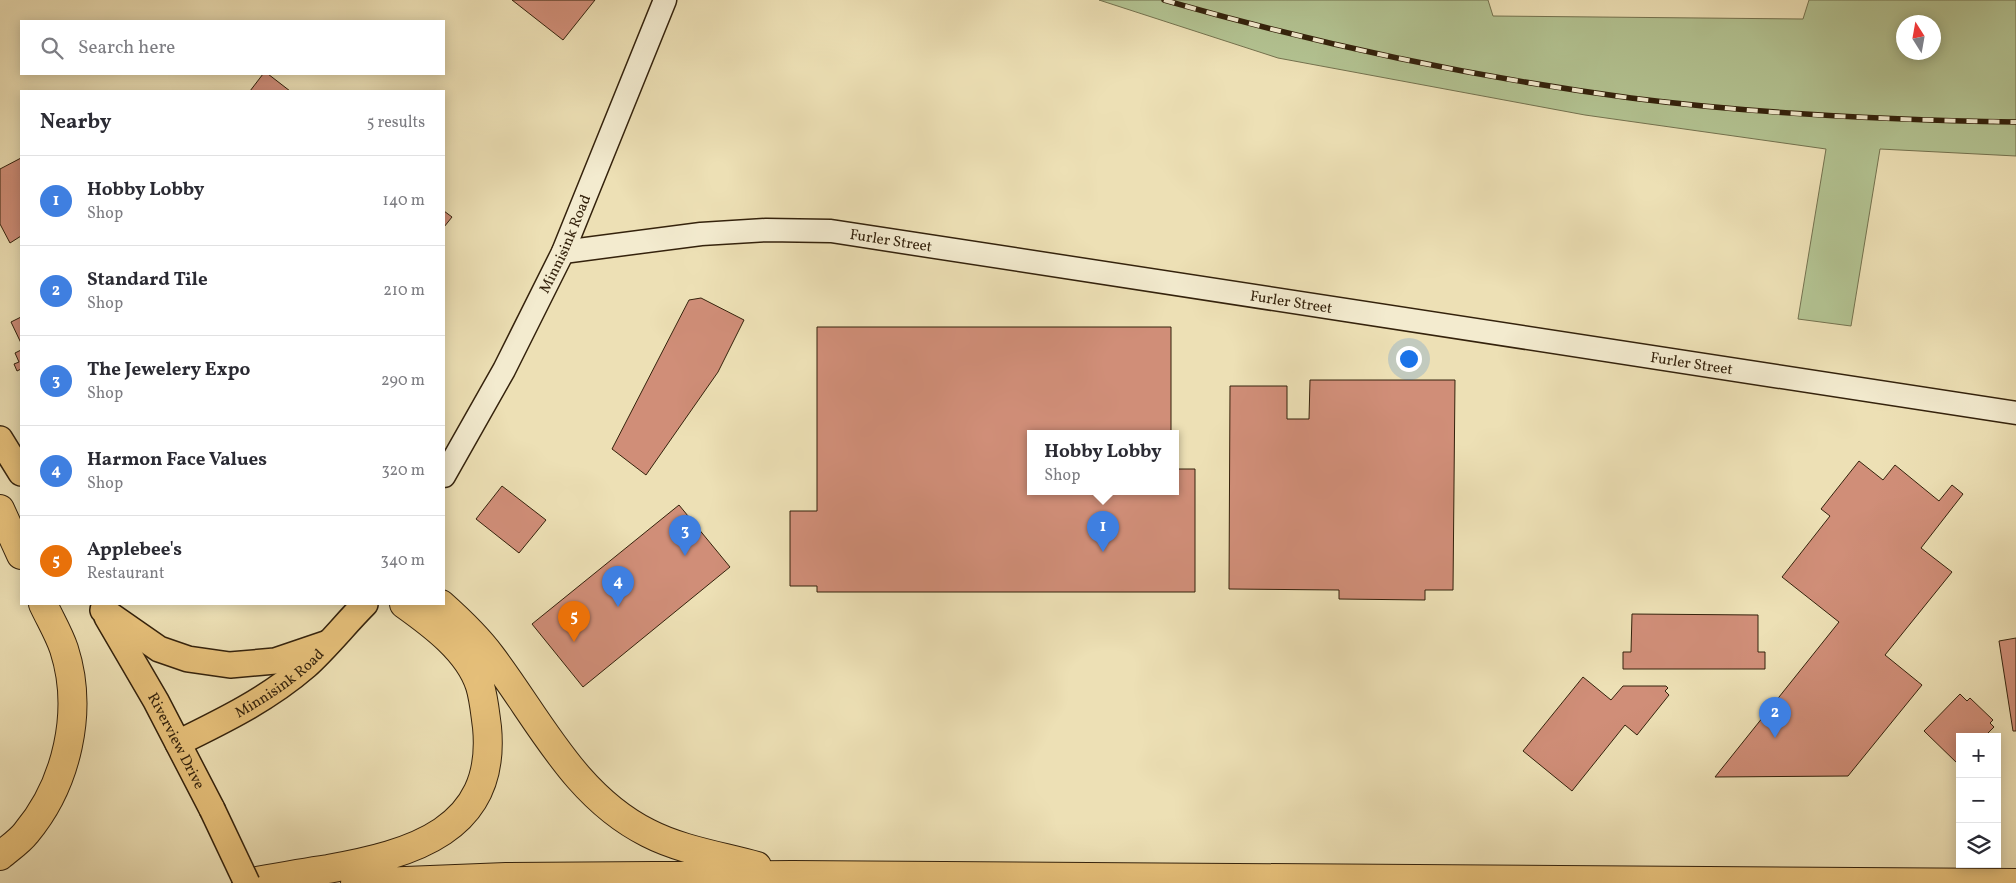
<!DOCTYPE html>
<html lang="en">
<head>
<meta charset="utf-8">
<style>
	body { margin:0; font-family:Vollkorn,serif; background:#f7f7f7; color:#2b2b33 }
	.controls { position:absolute; right:15px; bottom:15px; display:grid; overflow:hidden; border-radius:0px; box-shadow:0 2px 12px #0003 }
	.controls button { width:45px; height:45px; display:grid; place-items:center; padding:0; border:0; border-bottom:1px solid #e1e1e2; background:#fff; color:#2b2b33; font:25px sans-serif }
	.compass { position:absolute; left:1896px; top:15px; width:45px; height:45px; border-radius:50%; background:#fff; box-shadow:0 2px 12px #0003; rotate:349deg }
	.you { position:absolute; left:1408px; top:358px; width:18px; height:18px; margin:-12px; border:4px solid #fff; border-radius:50%; background:#1a73e8; box-shadow:0 0 0 8px #1a73e833 }
	.badge { display:grid; place-items:center; width:32px; height:32px; border-radius:50%; background:#b45309; color:#fff; font-size:16px; font-weight:700 }
	.pin { position:absolute; translate:-50% -41px; filter:drop-shadow(0 1px 2px #0008) }
	.pin::after { content:''; position:absolute; top:26px; width:18px; height:15px; background:inherit; clip-path:polygon(0 0,100% 0,50% 100%) }
	.popup { position:absolute; left:1027px; top:430px; width:152px; height:65px; box-sizing:border-box; display:grid; place-content:center; border-radius:0px; background:#fff; filter:drop-shadow(0 1px 4px #0005); font-size:16px; white-space:nowrap; color:#7c7c81 }
	.popup b { font-size:19px; color:#2b2b33 }
	.popup::after { content:''; position:absolute; left:50%; top:100%; margin-left:-10px; border:10px solid transparent; border-top-color:#fff }
	.list { margin:0; padding:0; list-style:none }
	h2 { display:flex; justify-content:space-between; align-items:center; height:65px; margin:0; padding:0 20px; font-size:21px }
	h2 small { font-size:16px; font-weight:400; color:#7c7c81 }
	.list li { display:grid; grid-template-columns:32px 1fr auto; gap:15px; align-items:center; box-sizing:border-box; height:90px; padding:0 20px; border-top:1px solid #e1e1e2 }
	.list b { display:block; font-size:19px; white-space:nowrap }
	.list p { margin:0; font-size:16px; white-space:nowrap; color:#7c7c81 }
	.list em { font-size:16px; font-style:normal; color:#7c7c81 }
	.icon { flex:none; width:28px; height:28px; fill:none; stroke:currentColor; stroke-width:2; stroke-linecap:round; stroke-linejoin:round }
	.map { position:relative; flex:none; width:2016px; height:883px; overflow:hidden }
	.search { position:absolute; background:#fff; box-shadow:0 2px 12px #0003; left:20px; top:20px; width:425px; height:55px; display:flex; align-items:center; gap:12px; box-sizing:border-box; padding:0 18px; border-radius:0px; color:#7c7c81; font-size:19px }
	.panel { position:absolute; background:#fff; box-shadow:0 2px 12px #0003; left:20px; top:90px; width:425px; height:515px; border-radius:0px }
	.map>svg:first-child { display:block }
</style>
</head>
<body>
<div class="map">
<svg width="2016" height="883" viewBox="0 0 2016 883">
	<rect width="100%" height="100%" fill="#ede0b5"/>
	<filter id="stains"><feTurbulence type="fractalNoise" baseFrequency=".004" numOctaves="4"/><feColorMatrix values="0 0 0 0 .2 0 0 0 0 .09 0 0 0 0 .02 0 0 0 .5 -.17"/></filter>
	<radialGradient id="worn" r=".72"><stop offset=".6" stop-color="#630" stop-opacity="0"/><stop offset="1" stop-color="#630" stop-opacity=".3"/></radialGradient>
	<path fill="#b3c392" stroke="#74724f" fill-rule="evenodd" d="M1099,0H1488L1493,16L1803,19L1809,0H2016V156L1880,149L1851,326L1798,319L1826,149L1585,115L1278,58ZM1904,22H1934V52H1904Z"/>
	<path fill="#d08e78" stroke="#34220c" d="M512,0H595L563,40Z
		M263,74H268L290,91H250Z
		M21,158V236L10,243L0,224V169Z
		M444,211L452,217L444,227Z
		M701,298L744,320L718,372L646,475L612,449L689,300Z
		M21,317V343L11,322Z
		M817,327H1171V433H1030V491H1176V469H1195V592H817V586H790V511H817Z
		M21,350V369L17,371L14,364L19,362L15,353Z
		M1310,380H1455L1453,590H1425V600L1339,599V590L1229,589L1230,386H1287V419H1309Z
		M1859,461L1883,480L1895,465L1939,501L1952,485L1963,494L1921,548L1952,572L1885,655L1922,685L1848,776L1715,777L1839,622L1782,577L1830,516L1821,509Z
		M502,486L546,520L519,553L476,519Z
		M679,505L730,567L583,687L532,624Z
		M1632,614L1758,615V652H1765V669H1623V652H1631Z
		M2016,638V731H2013L1999,641Z
		M1583,677L1611,700L1623,686H1666L1668,688L1665,691L1669,695L1637,735L1625,725L1572,791L1523,751Z
		M1960,694L1967,701L1970,698L1993,720L1990,723L1994,727L1984,737H1960L1958,764L1924,731Z"/>
	<g fill="none" stroke-linecap="round" stroke-linejoin="round">
		<g stroke="#34220c" stroke-width="25">
			<g id="secondary">
				<path id="s1" d="M563,252L701,234L766,230L831,231L2016,413"/>
				<path id="s2" d="M444,476L504,370L563,252L665,0"/>
			</g>
		</g>
		<g stroke="#34220c" stroke-width="28">
			<g id="primary">
				<path d="M0,439L21,473"/>
				<path d="M103,610L159,649L188,659L230,665L275,661L328,643"/>
				<path id="s3" d="M107,617L156,701L212,809"/>
				<path id="s4" d="M178,743C223,721 268,699 306,666C327,647 345,624 365,604"/>
			</g>
		</g>
		<g stroke="#34220c" stroke-width="30">
			<path id="highway" d="M0,509L21,555
				M441,604C459,620 477,637 491,656C539,719 574,796 648,833C681,850 721,856 757,866
				M0,856C8,849 19,842 26,833C67,784 84,711 64,649C59,634 50,619 43,604
				M246,883C273,878 300,873 328,869C411,854 497,831 487,727C485,713 484,699 480,686C469,651 432,624 404,604
				M355,883L506,877L792,875L2016,883"/>
		</g>
		<use href="#secondary" stroke="#f3ebcf" stroke-width="22"/>
		<use href="#primary" stroke="#e6c07a" stroke-width="25"/>
		<use href="#highway" stroke="#e6c07a" stroke-width="28"/>
		<g stroke="#34220c" stroke-width="5.5">
			<path id="rail" d="M1164,0C1317,44 1473,77 1631,98C1758,114 1887,120 2016,122"/>
		</g>
		<use href="#rail" stroke="#f3ebcf" stroke-width="4" stroke-dasharray="11" stroke-linecap="butt"/>
		<g stroke="#34220c" stroke-width="28" stroke-linecap="butt">
			<path id="primary-bridge" d="M212,809L247,883"/>
		</g>
		<use href="#primary-bridge" stroke="#e6c07a" stroke-width="25"/>
	</g>
	<g text-anchor="middle" stroke-width="4" stroke-linejoin="round" paint-order="stroke">
		<g font-size="15" fill="#34220c" stroke="#f3ebcf">
			<text dy="5" stroke="none"><textPath href="#s1" startOffset="330">Furler Street</textPath></text>
			<text dy="5" stroke="none"><textPath href="#s2" startOffset="262">Minnisink Road</textPath></text>
			<text dy="5" stroke="none"><textPath href="#s1" startOffset="735">Furler Street</textPath></text>
			<text dy="5" stroke="none"><textPath href="#s1" startOffset="1140">Furler Street</textPath></text>
			<text dy="5" stroke="none"><textPath href="#s4" startOffset="118">Minnisink Road</textPath></text>
			<text dy="5" stroke="none"><textPath href="#s3" startOffset="142">Riverview Drive</textPath></text>
		</g>
	</g>
	<rect width="100%" height="100%" filter="url(#stains)"/>
	<rect width="100%" height="100%" fill="url(#worn)"/>
</svg>
<div class="controls">
<button>+</button>
<button>−</button>
<button><svg class="icon" aria-label="layers" viewBox="0 0 24 24"><path d="M12 4l9 5-9 5-9-5zM3 14l9 5 9-5"/></svg></button>
</div>
<svg class="compass" viewBox="-18 -18 36 36"><path d="M0-13l5 13h-10z" fill="#e53935"/><path d="M0 13l5-13h-10z" fill="#7c7c81"/></svg>
<div class="you"></div>
<div class="pin badge" style="left:1103px;top:552px;background:#3f7fe0">1</div>
<div class="popup"><b>Hobby Lobby</b>Shop</div>
<div class="pin badge" style="left:1775px;top:738px;background:#3f7fe0">2</div>
<div class="pin badge" style="left:685px;top:556px;background:#3f7fe0">3</div>
<div class="pin badge" style="left:618px;top:607px;background:#3f7fe0">4</div>
<div class="pin badge" style="left:574px;top:642px;background:#e8710a">5</div>
<div class="search"><svg class="icon" aria-label="search" viewBox="0 0 24 24"><circle cx="10" cy="10" r="6"/><path d="M15 15l6 6"/></svg>Search here</div>
<section class="panel">
<h2>Nearby<small>5 results</small></h2>
<ul class="list">
<li><span class="badge" style="background:#3f7fe0">1</span><div><b>Hobby Lobby</b><p>Shop</p></div><em>140 m</em></li>
<li><span class="badge" style="background:#3f7fe0">2</span><div><b>Standard Tile</b><p>Shop</p></div><em>210 m</em></li>
<li><span class="badge" style="background:#3f7fe0">3</span><div><b>The Jewelery Expo</b><p>Shop</p></div><em>290 m</em></li>
<li><span class="badge" style="background:#3f7fe0">4</span><div><b>Harmon Face Values</b><p>Shop</p></div><em>320 m</em></li>
<li><span class="badge" style="background:#e8710a">5</span><div><b>Applebee's</b><p>Restaurant</p></div><em>340 m</em></li>
</ul>
</section>
</div>
</body>
</html>
